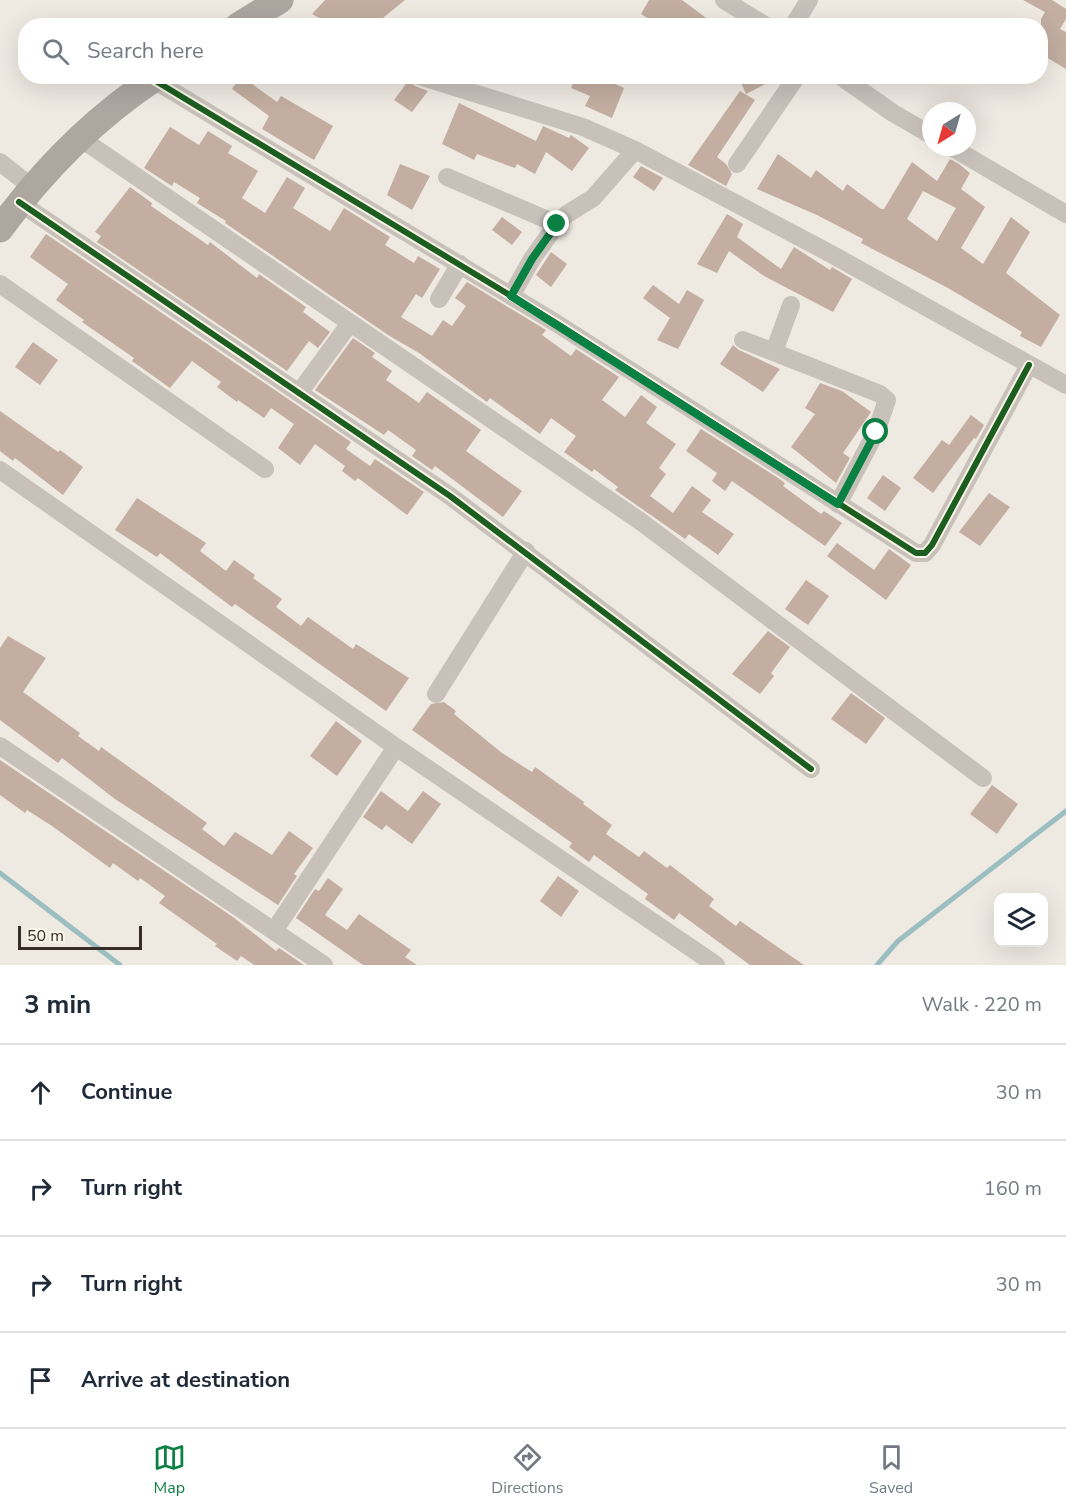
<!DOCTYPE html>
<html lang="en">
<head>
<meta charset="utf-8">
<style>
	body { margin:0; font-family:"Nunito Sans",sans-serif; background:#f2f2f3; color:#1f2937 }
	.controls { position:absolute; right:18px; bottom:18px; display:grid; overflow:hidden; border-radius:12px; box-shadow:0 6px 24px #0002 }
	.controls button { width:54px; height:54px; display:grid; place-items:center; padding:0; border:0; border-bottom:2px solid #e0e1e3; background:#fff; color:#1f2937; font:30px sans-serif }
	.compass { position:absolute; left:922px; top:102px; width:54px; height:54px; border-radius:50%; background:#fff; box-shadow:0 6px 24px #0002; rotate:217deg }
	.scale { position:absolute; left:18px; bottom:15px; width:124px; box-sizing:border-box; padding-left:6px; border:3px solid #382e27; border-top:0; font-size:16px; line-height:21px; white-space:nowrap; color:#382e27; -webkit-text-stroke:4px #fbf4e8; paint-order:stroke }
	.stop { position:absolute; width:18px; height:18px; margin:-14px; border:4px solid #0b8043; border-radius:50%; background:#fff }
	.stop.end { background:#0b8043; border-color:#fff; box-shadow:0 2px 6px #0008 }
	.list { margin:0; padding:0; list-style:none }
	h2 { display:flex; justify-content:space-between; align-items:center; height:78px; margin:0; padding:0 24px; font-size:26px }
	h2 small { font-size:20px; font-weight:400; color:#747a83 }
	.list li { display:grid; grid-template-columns:39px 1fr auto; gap:18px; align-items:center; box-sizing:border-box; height:96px; padding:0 24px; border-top:2px solid #e0e1e3 }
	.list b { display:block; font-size:22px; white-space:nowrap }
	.list em { font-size:20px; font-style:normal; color:#747a83 }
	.icon { flex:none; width:33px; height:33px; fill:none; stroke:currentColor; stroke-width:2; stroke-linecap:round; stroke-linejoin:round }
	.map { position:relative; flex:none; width:1066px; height:965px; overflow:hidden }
	.search { position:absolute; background:#fff; box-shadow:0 6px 24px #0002; left:18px; right:18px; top:18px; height:66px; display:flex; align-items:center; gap:15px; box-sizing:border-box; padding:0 21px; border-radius:24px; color:#747a83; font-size:22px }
	.sheet { height:462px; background:#fff }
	nav { display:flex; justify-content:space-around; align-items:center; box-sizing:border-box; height:84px; border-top:2px solid #e0e1e3; background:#fff; font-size:16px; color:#747a83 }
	nav a { display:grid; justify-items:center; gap:3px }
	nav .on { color:#0b8043 }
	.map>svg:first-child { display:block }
</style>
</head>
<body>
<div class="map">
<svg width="1066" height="965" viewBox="0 0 1066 965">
	<rect width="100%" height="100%" fill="#eee9e1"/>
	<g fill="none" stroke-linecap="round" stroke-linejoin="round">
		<path stroke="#9bbec1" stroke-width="5" d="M0,873L120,965
			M877,965L898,941L1066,811"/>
	</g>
	<path fill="#c3aea1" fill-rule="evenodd" d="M325,0H405L373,26H333L312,14Z
		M649,0H682L717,26H660L641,14Z
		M1023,0H1052L1066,9V19L1060,29L1066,32V69L1041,54V19L1045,12Z
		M241,76L277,102L281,96L333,126L314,160L262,129L269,116L232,89Z
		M576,76H598L624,88L612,118L585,106L590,96L571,88Z
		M738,76H781L746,94Z
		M409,80L415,86L428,91L412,112L394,100Z
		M740,91L755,100L717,157L726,164L732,174L726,186L688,165Z
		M459,103L536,141L543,126L569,138L571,135L589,148L572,171L546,152L535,174L517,164L515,168L477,154L474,160L442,144Z
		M170,127L199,145L208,131L232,146L228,153L258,171L242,198L265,213L287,177L305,188L293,208L330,231L344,208L390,237L385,245L414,263L418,256L440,269L422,298L416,294L401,317L432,336L443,320L452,326L466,306L455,298L467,282L546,330L542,335L571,356L576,349L619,377L602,400L625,417L641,395L657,407L646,423L676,444L659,468L666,474L650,496L673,513L692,486L711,500L702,512L734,534L718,555L689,534L685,539L615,490L618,487L594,469L592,472L564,452L576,436L551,418L540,434L490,398L487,402L419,353L388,335L225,223L226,221L197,203L200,198L174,182L172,186L144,168Z
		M778,154L811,178L816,170L843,191L847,184L881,209H884L912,162L937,181L950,159L959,164L970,173L961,189L985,207L961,248L983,264L1011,217L1030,232L1006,273L1060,315L1041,347L1020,336L1022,332L948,288L861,243L863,239L817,215L757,189ZM923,191L956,208L937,241L907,219Z
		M400,164L430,176L412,210L387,195Z
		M641,166L663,178L654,191L633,177Z
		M130,187L152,203L151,206L208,245L210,242L257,278L259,274L306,307L303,312L330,332L318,348L309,341L287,371L97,242L101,236L95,232Z
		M727,214L743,224L737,237L781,269L794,247L830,270L832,267L852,279L833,312L764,276L729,251L717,273L697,264Z
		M502,217L522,232L512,245L492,230Z
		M46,234L351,442L346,449L370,466L375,459L424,492L407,515L358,478L355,481L342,471L345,466L315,444L300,465L278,448L294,424L271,408L264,418L238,400L237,402L217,387L221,382L192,361L170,388L132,361L134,358L82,322L84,320L56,300L68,284L30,257Z
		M551,252L567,264L551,287L536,275Z
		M653,285L679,304L687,290L704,300L678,349L657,340L670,318L643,298Z
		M353,338L375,353L372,357L392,371L386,380L419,403L427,392L481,430L466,451L522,491L503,517L435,466L432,470L412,456L416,450L388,430L384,435L315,390Z
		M33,342L58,360L40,385L15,367Z
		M733,345L739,350L780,369L763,392L720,364Z
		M820,383L842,391L871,412L843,453L850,458L836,483L791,447L815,414L805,408Z
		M0,411L58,452L60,450L83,467L63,495L15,458L13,461L0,451Z
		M971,415L984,425L976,439L974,438L933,493L913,478L942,440L949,445Z
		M701,429L775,476L785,483L783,486L821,514L824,511L842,523L825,546L732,481L725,491L712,481L717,473L686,451Z
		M883,475L901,488L885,511L867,498Z
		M989,493L1010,507L980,546L959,532Z
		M137,498L206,543L200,551L226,571L234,560L255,575L253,578L282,599L276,607L301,626L308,617L353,649L356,644L409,678L386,711L235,604L232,607L160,553L157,557L115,530Z
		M837,543L874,570L889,549L911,565L886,600L827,556Z
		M806,580L829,596L808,625L785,609Z
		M768,631L790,647L771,673L774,676L760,694L732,674Z
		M8,636L46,658L23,692L80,733L78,736L99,751L101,747L207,823L202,829L224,846L235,832L272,855L289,831L313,848L294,874L297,876L278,905L115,799L62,758L58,763L0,720V648Z
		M851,693L885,718L866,744L831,719Z
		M444,702L456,711L454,714L502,753L532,772L535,767L584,802L583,804L612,825L606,834L639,857L644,851L667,868L670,865L714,899L709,906L736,926L740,921L804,965H750L679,913L674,920L645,899L648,894L594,855L589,862L569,847L572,843L412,730L431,704Z
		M336,721L362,741L337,776L310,756Z
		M0,760L233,917L276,951L279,948L304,965H254L241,956L237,961L215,946L217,944L159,903L165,896L140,878L138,881L113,863L110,868L52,826L27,810L25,813L0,795Z
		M992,785L1018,804L997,834L970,814Z
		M381,791L408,811L423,791L441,804L412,844L386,825L382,830L363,817Z
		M558,876L579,891L561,917L540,901Z
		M328,878L343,889L325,915L347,930L359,914L411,950L405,957L417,965H363L296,918L315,889L319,891Z"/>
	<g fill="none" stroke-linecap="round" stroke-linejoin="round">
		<path stroke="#c7c1ba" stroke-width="18" d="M724,0L766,26
			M793,26L809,0
			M419,76L583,127L635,150L833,255L1066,385
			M840,76L893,113L931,135
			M154,80L556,323L916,553H925L932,545L1029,365
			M80,138L640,521L983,778
			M951,147L1066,214
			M0,162L32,187
			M737,164L797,76
			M447,177L557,224
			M19,202L450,496L811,769
			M0,284L265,469
			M511,296L532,259L557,224L567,214L593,198L635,150
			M439,299L460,264
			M743,340L880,394L887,400L876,432L838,504
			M774,352L791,305
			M299,393L350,323
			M0,470L396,747L716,965
			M436,694L526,551
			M0,746L324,965
			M274,931L396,747"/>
		<path stroke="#ada7a0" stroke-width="27" d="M238,26L280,0
			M0,229C43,170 97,116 158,76"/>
		<g stroke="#fbf4e8" stroke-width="10">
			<path id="cycleway" d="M154,80L556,323L916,553H925L932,545L1029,365
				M19,202L450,496L811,769"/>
		</g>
		<use href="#cycleway" stroke="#1b5e20" stroke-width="6"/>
	</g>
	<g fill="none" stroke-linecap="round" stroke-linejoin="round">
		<path stroke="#0b8043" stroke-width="8" d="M557,224L532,259L511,296L838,504L876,432"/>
	</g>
</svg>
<div class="controls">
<button><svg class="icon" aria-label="layers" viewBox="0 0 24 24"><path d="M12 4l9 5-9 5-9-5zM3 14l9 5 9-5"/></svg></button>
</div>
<svg class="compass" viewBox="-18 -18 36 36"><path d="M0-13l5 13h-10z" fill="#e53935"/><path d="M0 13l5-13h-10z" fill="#747a83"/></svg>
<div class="scale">50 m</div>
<div class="stop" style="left:876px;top:432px"></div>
<div class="stop end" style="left:557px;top:224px"></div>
<div class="search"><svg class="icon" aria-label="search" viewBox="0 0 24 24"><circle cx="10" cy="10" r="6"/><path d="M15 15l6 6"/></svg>Search here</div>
</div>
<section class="sheet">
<h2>3 min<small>Walk · 220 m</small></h2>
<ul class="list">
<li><svg class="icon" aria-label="ahead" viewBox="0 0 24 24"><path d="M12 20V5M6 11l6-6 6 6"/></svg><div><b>Continue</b></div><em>30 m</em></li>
<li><svg class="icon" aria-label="right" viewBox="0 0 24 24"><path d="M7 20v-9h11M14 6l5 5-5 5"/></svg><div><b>Turn right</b></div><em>160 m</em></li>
<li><svg class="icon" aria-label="right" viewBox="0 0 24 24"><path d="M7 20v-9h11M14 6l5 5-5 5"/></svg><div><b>Turn right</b></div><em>30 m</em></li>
<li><svg class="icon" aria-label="arrive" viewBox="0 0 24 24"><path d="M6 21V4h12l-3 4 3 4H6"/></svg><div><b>Arrive at destination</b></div></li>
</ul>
</section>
<nav>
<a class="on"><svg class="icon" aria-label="map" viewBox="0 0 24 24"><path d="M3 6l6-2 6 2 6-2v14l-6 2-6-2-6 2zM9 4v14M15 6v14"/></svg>Map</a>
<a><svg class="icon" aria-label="directions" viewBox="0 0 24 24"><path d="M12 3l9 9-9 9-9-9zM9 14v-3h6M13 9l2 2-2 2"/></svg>Directions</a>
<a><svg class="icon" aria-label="saved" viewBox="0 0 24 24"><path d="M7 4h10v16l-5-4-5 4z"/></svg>Saved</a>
</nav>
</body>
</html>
